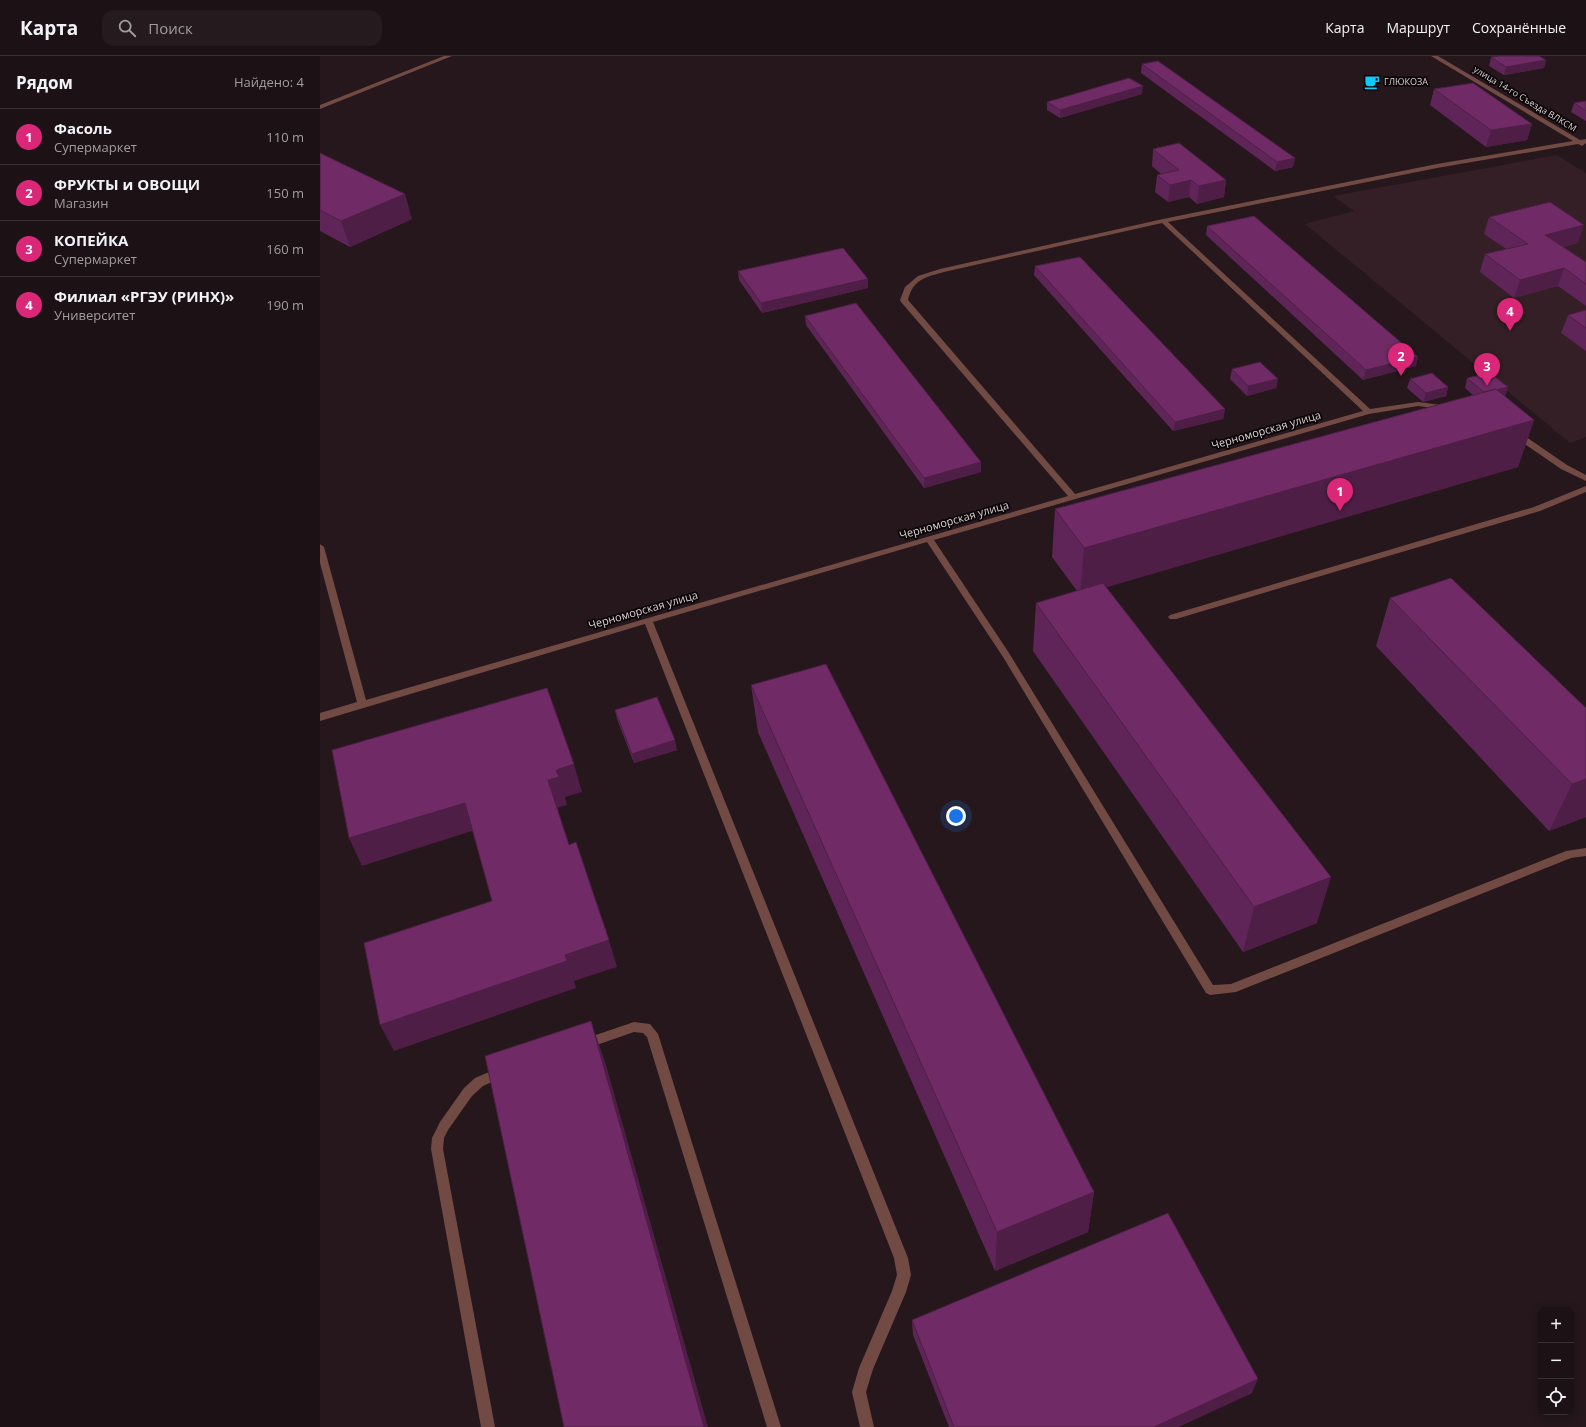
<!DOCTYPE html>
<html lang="ru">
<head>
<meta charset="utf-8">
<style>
	body { margin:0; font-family:"Open Sans",sans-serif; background:#251a1d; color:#f1f3f6 }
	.controls { position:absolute; right:12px; bottom:12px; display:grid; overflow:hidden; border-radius:8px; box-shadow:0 2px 10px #0003 }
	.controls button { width:36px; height:36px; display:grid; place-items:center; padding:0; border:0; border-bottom:1px solid #3a3134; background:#1c1114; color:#f1f3f6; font:20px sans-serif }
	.you { position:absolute; left:636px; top:760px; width:14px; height:14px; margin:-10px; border:3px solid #fff; border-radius:50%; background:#1a73e8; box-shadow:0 0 0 6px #1a73e833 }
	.badge { display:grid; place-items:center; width:26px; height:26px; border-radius:50%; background:#db2777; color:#fff; font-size:13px; font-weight:700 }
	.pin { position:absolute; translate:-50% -33px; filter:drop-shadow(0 1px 2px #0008) }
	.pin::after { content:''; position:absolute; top:21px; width:14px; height:12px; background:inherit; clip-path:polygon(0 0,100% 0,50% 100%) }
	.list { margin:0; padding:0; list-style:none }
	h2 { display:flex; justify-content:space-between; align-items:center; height:52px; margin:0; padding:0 16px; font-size:17px }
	h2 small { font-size:13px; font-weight:400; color:#a09da0 }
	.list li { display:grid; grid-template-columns:26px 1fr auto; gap:12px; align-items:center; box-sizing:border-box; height:56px; padding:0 16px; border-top:1px solid #3a3134 }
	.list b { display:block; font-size:15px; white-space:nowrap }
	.list p { margin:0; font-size:13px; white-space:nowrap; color:#a09da0 }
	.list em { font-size:13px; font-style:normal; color:#a09da0 }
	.icon { flex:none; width:22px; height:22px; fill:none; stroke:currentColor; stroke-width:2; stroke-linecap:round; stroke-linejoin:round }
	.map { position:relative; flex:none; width:1266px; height:1371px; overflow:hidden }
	header { display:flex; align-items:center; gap:24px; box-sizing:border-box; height:56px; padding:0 20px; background:#1c1114; border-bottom:1px solid #3a3134 }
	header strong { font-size:19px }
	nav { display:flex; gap:22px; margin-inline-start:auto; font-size:14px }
	.search { width:280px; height:36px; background:#251a1d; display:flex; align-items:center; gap:10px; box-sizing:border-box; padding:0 14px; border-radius:12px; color:#a09da0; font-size:15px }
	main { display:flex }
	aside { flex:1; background:#1c1114 }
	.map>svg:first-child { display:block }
</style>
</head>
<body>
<header>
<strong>Карта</strong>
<div class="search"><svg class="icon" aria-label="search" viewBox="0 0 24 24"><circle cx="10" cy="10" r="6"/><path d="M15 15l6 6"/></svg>Поиск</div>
<nav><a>Карта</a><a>Маршрут</a><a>Сохранённые</a></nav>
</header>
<main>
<aside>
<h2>Рядом<small>Найдено: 4</small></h2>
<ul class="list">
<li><span class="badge">1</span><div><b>Фасоль</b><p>Супермаркет</p></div><em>110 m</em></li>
<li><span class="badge">2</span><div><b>ФРУКТЫ и ОВОЩИ</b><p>Магазин</p></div><em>150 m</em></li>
<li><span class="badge">3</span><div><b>КОПЕЙКА</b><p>Супермаркет</p></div><em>160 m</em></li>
<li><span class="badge">4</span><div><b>Филиал «РГЭУ (РИНХ)»</b><p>Университет</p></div><em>190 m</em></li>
</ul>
</aside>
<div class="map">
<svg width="1266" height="1371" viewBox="0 0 1266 1371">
	<rect width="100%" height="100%" fill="#25171b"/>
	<path fill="#331f25" d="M1237,99L1266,117V381L1250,387L985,168L1034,155L1013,140Z"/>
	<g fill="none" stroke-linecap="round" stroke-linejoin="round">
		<path fill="#724a44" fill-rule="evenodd" d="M124,0H132L0,53V49Z
			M1111,0H1118L1260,84L1266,83V87L1262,90L1258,88L1117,112L848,166L1050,353L1098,346L1129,350V354L1098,350L1049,358L614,484L689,597L893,929L911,928L1246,795L1266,792V800L1251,802L916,936L890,939L886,937L683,601L607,486L333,566L588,1202L591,1219L586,1236L553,1313L546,1336L554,1371H540L532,1336L539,1312L572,1235L577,1219L574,1202L325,568L0,665V657L37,646L0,507V488L4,491L46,644L748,440L581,246L580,244L585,231L598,220L620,213L843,163L1117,108L1253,85ZM842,167L1043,355L755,438L588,244C593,223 606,221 624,216Z
			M1193,376H1199L1247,409L1266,419V425L1241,413L1193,380Z
			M1266,430V436L1220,455L856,563H850L848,561L850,559L1214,451Z
			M314,966L330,968L338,978L461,1371H447L327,981L323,977L314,976L265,993L261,992L259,988L261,984Z
			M181,1011L185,1012L187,1016L185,1020L163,1030L152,1040L128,1074L124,1082L123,1093L175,1371H161L111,1093L112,1082L120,1066L144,1032L155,1022Z"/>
	</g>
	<path fill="#602558" d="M1171,1L1226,4L1224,12L1184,19L1169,10Z
		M822,8L975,102L973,111L955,115L821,17Z
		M1114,33L1212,68L1207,84L1166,91L1110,49Z
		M822,38L740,62L727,54V46Z
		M1266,45V65L1251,56L1254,47Z
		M833,93L906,124L904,141L877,148L869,141L848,146L835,136L837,119L841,118L832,110Z
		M0,97L92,163L30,191L0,175Z
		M1169,161L1258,187L1243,191L1266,206V250L1238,230L1194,242L1160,216L1165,198L1186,193L1164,178Z
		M887,170L1096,310L1043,324L886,179Z
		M715,210L905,353L903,363L853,375L714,219Z
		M418,215L548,232L442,257L419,224Z
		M1266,254V295L1241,277L1248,259Z
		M485,260L661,406V416L604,432L486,269Z
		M912,313L958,323L956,332L927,340L910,323Z
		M1147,322L1185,340L1214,364L1198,411L786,531L997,867L923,896L713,595L716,547L757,535L732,501L735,453L1153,339L1145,332Z
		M1090,323L1128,331L1126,340L1103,346L1087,332Z
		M1070,542L1266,652V761L1229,775L1056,590Z
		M431,629L774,1136L768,1176L675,1215L438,676Z
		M295,654L357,694L314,707L297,663Z
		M592,1264L932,1337L858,1371H629L593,1279Z"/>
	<path fill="#4e1e47" d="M1226,4L1224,12L1184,19L1186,11Z
		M823,30L822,38L740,62V54Z
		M1212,68L1207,84L1166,91L1171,74Z
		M975,102L973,111L955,115L957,106Z
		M871,124L869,141L848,146L850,129Z
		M906,124L904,141L877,148L879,130Z
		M85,138L92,163L30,191L21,165Z
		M1264,169L1258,187L1220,196L1225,179Z
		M1244,212L1238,230L1194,242L1200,224Z
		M548,223V232L442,257L441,247Z
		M1098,301L1096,310L1043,324L1046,314Z
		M958,323L956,332L927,340L928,330Z
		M1128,331L1126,340L1103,346L1106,337Z
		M1188,331L1185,341L1166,338Z
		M905,353L903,363L853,375L855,366Z
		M1214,364L1198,411L760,539L764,492Z
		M661,406V416L604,432V422Z
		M355,684L357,694L314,707L312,698Z
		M254,708L262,736L245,741L247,749L236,752L228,724L236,714Z
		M1266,723V761L1229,775L1252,728Z
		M145,747L155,774L42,810L29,782Z
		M1011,821L997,867L923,896L934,851Z
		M289,884L297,911L254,925L256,932L74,995L60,969L245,899Z
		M271,965L286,1009L388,1371H384Z
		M774,1136L768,1176L675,1215L677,1176Z
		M938,1323L932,1337L858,1371H834Z"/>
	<path fill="#702b66" stroke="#4e1e47" d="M1179,0H1219L1226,4L1186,11L1171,1Z
		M838,5L975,102L957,106L822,8Z
		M809,22L823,30L740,54L727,46Z
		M1153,27L1212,68L1171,74L1114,33Z
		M1266,45V55L1254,47Z
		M859,87L906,124L879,130L871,124L850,129L837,119L859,114L833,93Z
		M0,97L85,138L21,165L0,154Z
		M1230,146L1264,169L1225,179L1266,206V228L1244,212L1200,224L1165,198L1208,188L1169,161Z
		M934,160L1098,301L1046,314L887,170Z
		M523,192L548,223L441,247L418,215Z
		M760,201L905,353L855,366L715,210Z
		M536,247L661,406L604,422L485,260Z
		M1266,254V272L1248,259Z
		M940,306L958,323L928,330L912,313Z
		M1112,317L1128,331L1106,337L1090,323Z
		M1170,317L1188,331L1177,334L1176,333L1164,336L1147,322Z
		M1176,333L1214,364L764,492L735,453Z
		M1131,522L1266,652V723L1252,728L1070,542Z
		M783,527L1011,821L934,851L716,547Z
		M506,608L774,1136L677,1176L431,629Z
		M227,632L254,708L236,714L239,721L228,724L249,789L256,786L289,884L245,899L247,905L60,969L44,887L172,845L145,747L29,782L12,694Z
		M337,641L355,684L312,698L295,654Z
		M271,965L384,1371H244L165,1000Z
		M848,1157L938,1323L834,1371H634L592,1264Z"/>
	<defs>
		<g id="cafe-bare" transform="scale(1.2)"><path d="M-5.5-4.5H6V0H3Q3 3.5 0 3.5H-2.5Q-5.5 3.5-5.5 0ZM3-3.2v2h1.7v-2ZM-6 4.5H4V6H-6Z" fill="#0dcafa" stroke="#0a0506" stroke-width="2.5" paint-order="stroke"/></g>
	</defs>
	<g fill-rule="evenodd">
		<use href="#cafe-bare" x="1052" y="26"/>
	</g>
	<g text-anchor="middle" stroke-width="3.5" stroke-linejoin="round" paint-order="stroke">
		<g font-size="9" fill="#ddd2d5" stroke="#0a0506" text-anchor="start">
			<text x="1064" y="29">ГЛЮКОЗА</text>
		</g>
		<g font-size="9" fill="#ddd2d5" stroke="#0a0506">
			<text transform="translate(1205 43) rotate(31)" y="3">улица 14-го Съезда ВЛКСМ</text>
		</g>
		<g font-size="11" fill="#ddd2d5" stroke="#0a0506">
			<text transform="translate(946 374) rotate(-16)" y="4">Черноморская улица</text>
			<text transform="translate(634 464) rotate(-16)" y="4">Черноморская улица</text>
			<text transform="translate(323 554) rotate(-16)" y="4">Черноморская улица</text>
		</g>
	</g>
</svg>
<div class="controls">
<button>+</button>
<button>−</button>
<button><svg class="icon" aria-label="locate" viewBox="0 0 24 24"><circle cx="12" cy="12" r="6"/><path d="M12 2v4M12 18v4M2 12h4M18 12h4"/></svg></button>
</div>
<div class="you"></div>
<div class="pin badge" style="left:1020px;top:455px">1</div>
<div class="pin badge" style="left:1081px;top:320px">2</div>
<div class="pin badge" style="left:1167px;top:330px">3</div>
<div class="pin badge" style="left:1190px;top:275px">4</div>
</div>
</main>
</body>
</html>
